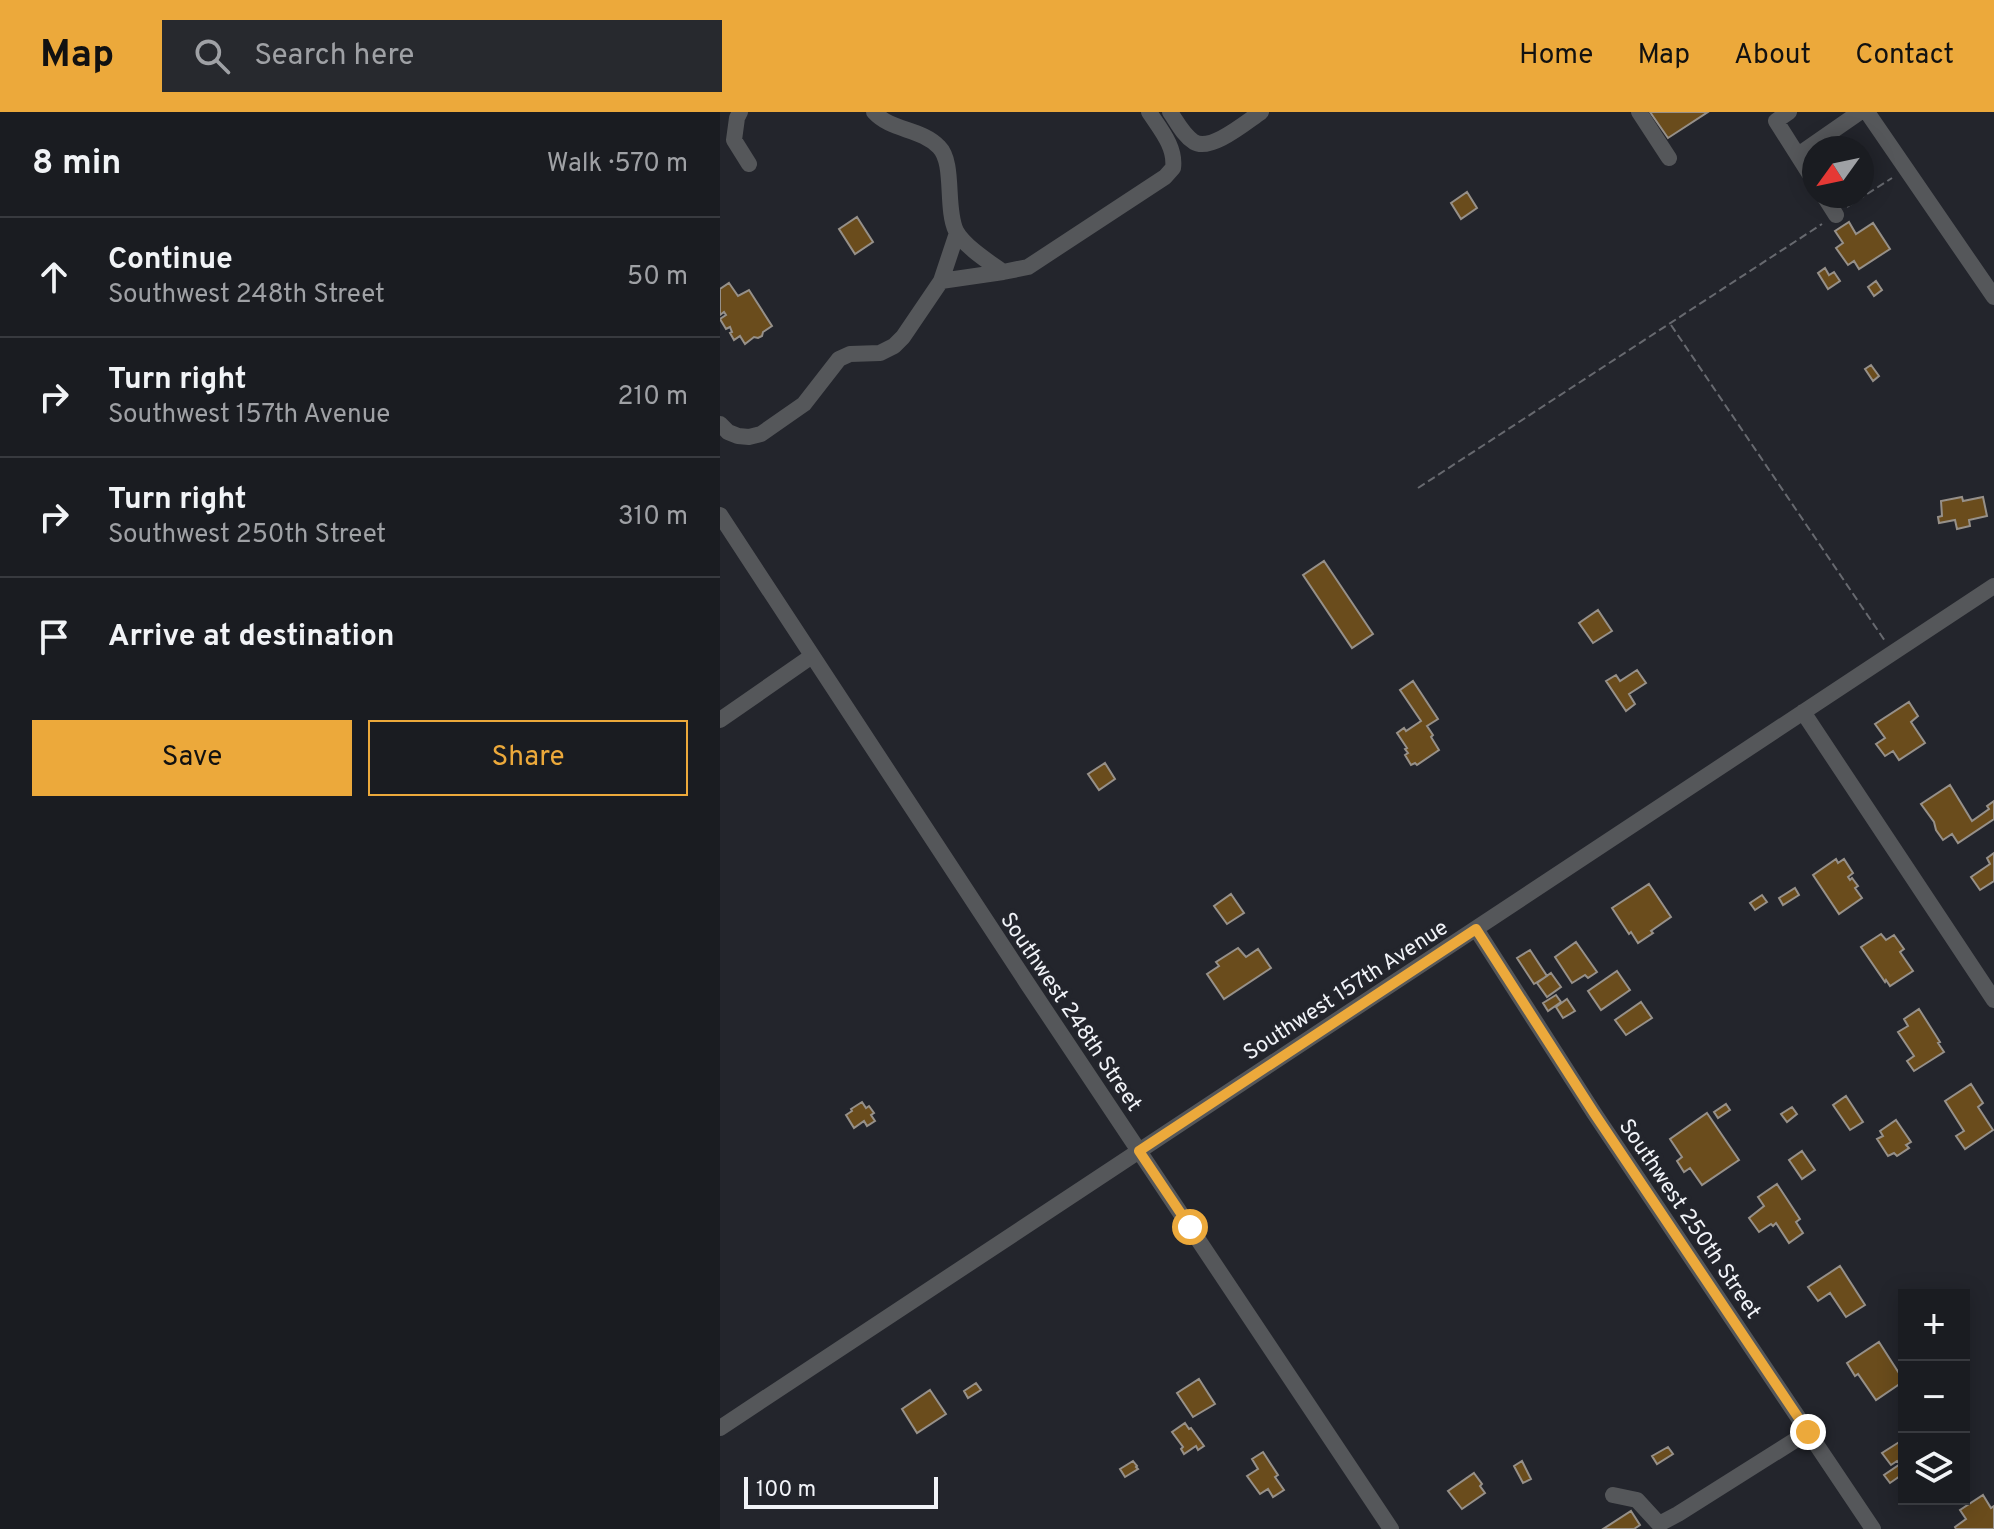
<!DOCTYPE html>
<html lang="en">
<head>
<meta charset="utf-8">
<style>
	body { margin:0; font-family:Overpass,sans-serif; background:#27292e; color:#f1f3f6 }
	.controls { position:absolute; right:24px; bottom:24px; display:grid; overflow:hidden; border-radius:0px; box-shadow:0 4px 20px #0003 }
	.controls button { width:72px; height:72px; display:grid; place-items:center; padding:0; border:0; border-bottom:2px solid #383a3f; background:#1a1c21; color:#f1f3f6; font:40px sans-serif }
	.compass { position:absolute; left:1082px; top:24px; width:72px; height:72px; border-radius:50%; background:#1a1c21; box-shadow:0 4px 20px #0003; rotate:237deg }
	.scale { position:absolute; left:24px; bottom:20px; width:194px; box-sizing:border-box; padding-left:8px; border:4px solid #f1f3f8; border-top:0; font-size:22px; line-height:28px; white-space:nowrap; color:#f1f3f8; -webkit-text-stroke:6px #23252c; paint-order:stroke }
	.stop { position:absolute; width:24px; height:24px; margin:-18px; border:6px solid #eca93b; border-radius:50%; background:#fff }
	.stop.end { background:#eca93b; border-color:#fff; box-shadow:0 2px 8px #0008 }
	.list { margin:0; padding:0; list-style:none }
	h2 { display:flex; justify-content:space-between; align-items:center; height:104px; margin:0; padding:0 32px; font-size:34px }
	h2 small { font-size:26px; font-weight:400; color:#9fa1a5 }
	.list li { display:grid; grid-template-columns:52px 1fr auto; gap:24px; align-items:center; box-sizing:border-box; height:120px; padding:0 32px; border-top:2px solid #383a3f }
	.list b { display:block; font-size:30px; white-space:nowrap }
	.list p { margin:0; font-size:26px; white-space:nowrap; color:#9fa1a5 }
	.list em { font-size:26px; font-style:normal; color:#9fa1a5 }
	.actions { display:flex; gap:16px; padding:24px 32px }
	.actions a { flex:1; padding:18px 0; border:2px solid #eca93b; border-radius:0px; text-align:center; font-size:28px; color:#eca93b }
	.actions .main { background:#eca93b; color:#111 }
	.icon { flex:none; width:44px; height:44px; fill:none; stroke:currentColor; stroke-width:2; stroke-linecap:round; stroke-linejoin:round }
	.map { position:relative; flex:none; width:1274px; height:1417px; overflow:hidden }
	header { display:flex; align-items:center; gap:48px; box-sizing:border-box; height:112px; padding:0 40px; background:#eca93b; color:#111 }
	header strong { font-size:38px }
	nav { display:flex; gap:44px; margin-inline-start:auto; font-size:28px }
	.search { width:560px; height:72px; background:#27292e; display:flex; align-items:center; gap:20px; box-sizing:border-box; padding:0 28px; border-radius:0px; color:#9fa1a5; font-size:30px }
	main { display:flex }
	aside { flex:1; background:#1a1c21 }
	.map>svg:first-child { display:block }
</style>
</head>
<body>
<header>
<strong>Map</strong>
<div class="search"><svg class="icon" aria-label="search" viewBox="0 0 24 24"><circle cx="10" cy="10" r="6"/><path d="M15 15l6 6"/></svg>Search here</div>
<nav><a>Home</a><a>Map</a><a>About</a><a>Contact</a></nav>
</header>
<main>
<aside>
<h2>8 min<small>Walk · 570 m</small></h2>
<ul class="list">
<li><svg class="icon" aria-label="ahead" viewBox="0 0 24 24"><path d="M12 20V5M6 11l6-6 6 6"/></svg><div><b>Continue</b><p>Southwest 248th Street</p></div><em>50 m</em></li>
<li><svg class="icon" aria-label="right" viewBox="0 0 24 24"><path d="M7 20v-9h11M14 6l5 5-5 5"/></svg><div><b>Turn right</b><p>Southwest 157th Avenue</p></div><em>210 m</em></li>
<li><svg class="icon" aria-label="right" viewBox="0 0 24 24"><path d="M7 20v-9h11M14 6l5 5-5 5"/></svg><div><b>Turn right</b><p>Southwest 250th Street</p></div><em>310 m</em></li>
<li><svg class="icon" aria-label="arrive" viewBox="0 0 24 24"><path d="M6 21V4h12l-3 4 3 4H6"/></svg><div><b>Arrive at destination</b></div></li>
</ul>
<div class="actions"><a class="main">Save</a><a>Share</a></div>
</aside>
<div class="map">
<svg width="1274" height="1417" viewBox="0 0 1274 1417">
	<rect width="100%" height="100%" fill="#23252c"/>
	<path fill="#6a4c1c" stroke="#969089" stroke-width="2" d="M930,0H988L948,26Z
		M747,80L757,96L741,107L731,91Z
		M137,105L153,130L135,142L119,117Z
		M1129,110L1136,122L1153,111L1170,137L1139,157L1134,149L1128,153L1116,136L1123,131L1115,119Z
		M1105,156L1109,163L1114,160L1120,169L1108,177L1098,161Z
		M1156,169L1162,178L1154,184L1148,175Z
		M9,171L18,184L29,178L52,214L43,220L42,224L38,226L34,225L25,232L20,224L14,228L10,221L12,220L10,215L6,217L0,207L6,203L4,200L0,203V177Z
		M1151,253L1159,264L1153,269L1145,257Z
		M1242,385L1243,389L1263,385L1267,404L1249,408L1250,414L1237,417L1235,408L1219,411L1218,405L1222,404L1221,389Z
		M604,449L653,522L632,536L583,463Z
		M878,498L892,519L873,531L859,511Z
		M917,558L926,571L909,582L915,592L906,599L886,569L896,563L900,569Z
		M693,569L718,607L707,614L713,623L711,625L719,638L697,653L695,651L691,653L685,643L688,641L685,637L687,636L677,621L684,616L686,619L701,609L680,578Z
		M1189,590L1198,604L1191,610L1205,631L1179,648L1173,639L1165,644L1156,632L1165,626L1155,612Z
		M385,651L395,667L379,678L368,662Z
		M1230,673L1252,709L1269,697L1267,694L1274,689V707L1238,731L1232,722L1223,728L1216,718L1214,710L1201,692Z
		M1274,741V769L1260,778L1251,765L1270,752L1267,746Z
		M1116,747L1118,751L1124,747L1133,761L1128,765L1130,768L1132,766L1138,774L1135,776L1142,786L1119,802L1093,763Z
		M929,772L951,805L931,819L933,821L918,831L911,820L909,822L892,796Z
		M1075,776L1079,783L1063,793L1059,786Z
		M511,782L524,801L507,812L494,794Z
		M1042,783L1047,790L1035,798L1030,791Z
		M1161,822L1166,828L1174,823L1184,837L1180,840L1193,859L1170,874L1166,868L1165,870L1141,835Z
		M856,830L877,860L868,866L865,863L852,871L835,845Z
		M518,836L526,845L538,837L551,856L504,887L487,862L499,854L496,850Z
		M810,838L827,864L814,872L797,846Z
		M897,859L910,878L881,898L868,879Z
		M831,861L841,875L827,885L817,871Z
		M836,883L841,890L828,899L823,891Z
		M847,887L855,899L843,906L836,895Z
		M921,890L932,906L906,923L895,908Z
		M1199,897L1220,930L1218,931L1224,940L1194,959L1187,949L1194,944L1178,920L1188,914L1184,907Z
		M1251,972L1263,991L1258,995L1273,1018L1245,1037L1236,1024L1244,1019L1225,989Z
		M1126,984L1143,1010L1130,1018L1113,993Z
		M142,990L146,996L149,994L154,1001L151,1003L155,1009L147,1014L144,1009L134,1016L126,1003L132,999L131,997Z
		M1006,992L1010,998L998,1006L994,1000Z
		M1072,995L1077,1002L1067,1010L1061,1002Z
		M987,1001L1019,1048L982,1073L970,1056L964,1060L957,1049L962,1045L950,1027Z
		M1176,1008L1191,1030L1186,1033L1189,1036L1177,1044L1174,1041L1168,1044L1157,1027L1163,1024L1160,1019Z
		M1082,1039L1095,1058L1082,1067L1069,1048Z
		M1057,1072L1080,1107L1076,1110L1083,1121L1069,1131L1056,1111L1053,1114L1051,1112L1039,1120L1029,1106L1044,1094L1038,1085Z
		M1120,1154L1145,1193L1126,1205L1110,1181L1098,1189L1088,1175Z
		M1159,1230L1184,1269L1156,1288L1138,1262L1135,1264L1127,1251Z
		M479,1267L495,1292L473,1305L457,1281Z
		M256,1271L261,1278L248,1286L244,1279Z
		M210,1278L226,1302L197,1321L182,1297Z
		M465,1311L469,1317L471,1316L484,1334L478,1338L476,1334L464,1342L461,1337L463,1335L452,1320Z
		M1184,1327V1364L1183,1362L1170,1371L1164,1363L1180,1352L1177,1349L1171,1353L1162,1341Z
		M948,1335L953,1342L937,1352L932,1344Z
		M543,1340L558,1363L555,1365L564,1378L553,1385L548,1377L540,1382L527,1364L538,1357L532,1347Z
		M413,1349L417,1354L416,1355L418,1357L405,1365L400,1357Z
		M802,1349L811,1367L803,1371L794,1354Z
		M754,1361L762,1372L760,1374L765,1381L742,1397L728,1379Z
		M1263,1383L1271,1396L1274,1394V1417H1236L1235,1415L1246,1407L1240,1398Z
		M911,1399L920,1413L914,1417H883Z"/>
	<g fill="none" stroke-linecap="round" stroke-linejoin="round">
		<path stroke="#67696f" stroke-width="2" stroke-dasharray="8 4" stroke-linecap="butt" d="M1127,95L1172,66
			M951,213L1165,529
			M698,376L1102,112"/>
		<path stroke="#55575a" stroke-width="16" d="M20,0L17,6L14,28L29,52
			M154,0C171,19 201,16 219,35C235,51 225,96 236,119C244,134 269,150 283,160L308,155L445,65L453,56C456,35 440,17 429,0
			M450,0C457,10 463,23 474,30C491,40 526,10 541,0
			M919,0L949,46
			M1069,0L1056,9L1094,69
			M1147,0L1274,185
			M1078,43L1140,0
			M1104,84L1116,103
			M221,169L283,160
			M0,312L8,320L18,324L29,325L41,322L84,292L119,247L130,242L160,241L174,234L183,225L221,169L237,121
			M0,403L307,871L671,1417
			M1083,600L1274,888
			M0,608L92,544
			M756,817L874,1001L1153,1417
			M0,1316L1274,474
			M893,1383L917,1388L939,1412L958,1402L1088,1320"/>
	</g>
	<g fill="none" stroke-linecap="round" stroke-linejoin="round">
		<path stroke="#eca93b" stroke-width="10" d="M470,1115L419,1039L756,817L874,1001L1088,1320"/>
	</g>
	<g text-anchor="middle" stroke-width="8" stroke-linejoin="round" paint-order="stroke">
		<g font-size="22" fill="#f1f3f8" stroke="#23252c">
			<text transform="translate(625 877) rotate(-33)" y="8">Southwest 157th Avenue</text>
			<text transform="translate(352 899) rotate(56)" y="8">Southwest 248th Street</text>
			<text transform="translate(971 1106) rotate(56)" y="8">Southwest 250th Street</text>
		</g>
	</g>
</svg>
<div class="controls">
<button>+</button>
<button>−</button>
<button><svg class="icon" aria-label="layers" viewBox="0 0 24 24"><path d="M12 4l9 5-9 5-9-5zM3 14l9 5 9-5"/></svg></button>
</div>
<svg class="compass" viewBox="-18 -18 36 36"><path d="M0-13l5 13h-10z" fill="#e53935"/><path d="M0 13l5-13h-10z" fill="#9fa1a5"/></svg>
<div class="scale">100 m</div>
<div class="stop" style="left:470px;top:1115px"></div>
<div class="stop end" style="left:1088px;top:1320px"></div>
</div>
</main>
</body>
</html>
